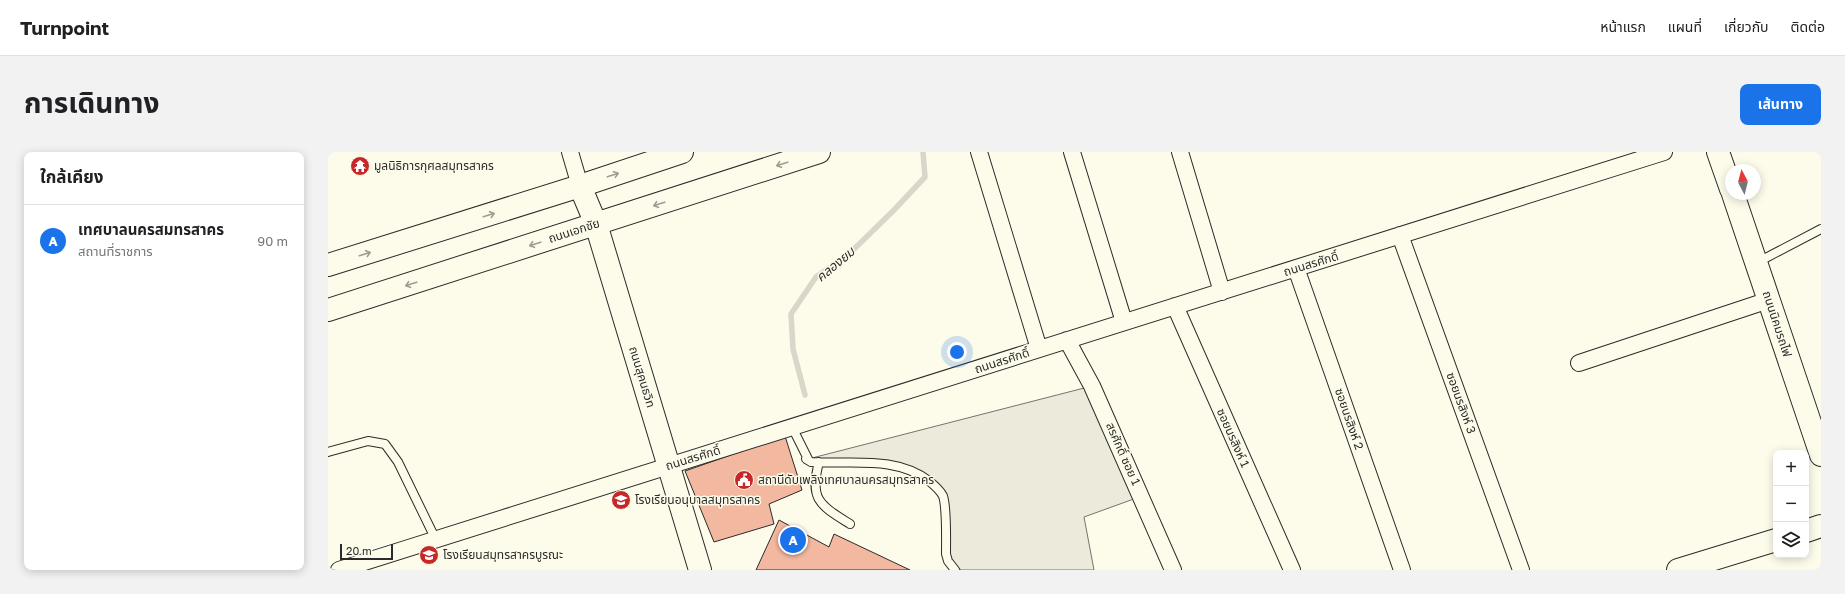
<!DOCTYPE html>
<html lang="th">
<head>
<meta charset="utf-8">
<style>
	body { margin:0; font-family:"Golos Text","Noto Sans Thai",sans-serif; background:#f2f2f2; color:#202124 }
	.controls { position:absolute; right:12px; bottom:12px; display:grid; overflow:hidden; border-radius:8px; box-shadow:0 2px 10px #0003 }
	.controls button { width:36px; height:36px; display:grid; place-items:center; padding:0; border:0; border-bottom:1px solid #e0e0e0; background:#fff; color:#202124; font:20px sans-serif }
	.compass { position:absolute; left:1397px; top:12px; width:36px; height:36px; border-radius:50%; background:#fff; box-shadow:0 2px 10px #0003; rotate:353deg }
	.scale { position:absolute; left:12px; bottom:10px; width:53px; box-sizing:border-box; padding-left:4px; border:2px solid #2b2b2b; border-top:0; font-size:11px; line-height:14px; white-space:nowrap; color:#2b2b2b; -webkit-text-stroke:3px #fdfbea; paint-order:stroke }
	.you { position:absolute; left:629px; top:200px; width:14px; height:14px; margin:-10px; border:3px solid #fff; border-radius:50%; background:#1a73e8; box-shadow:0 0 0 6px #1a73e833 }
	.badge { display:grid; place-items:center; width:26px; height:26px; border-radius:50%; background:#1a73e8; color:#fff; font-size:13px; font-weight:700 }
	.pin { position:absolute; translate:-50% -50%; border:2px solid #fff; box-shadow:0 1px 4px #0006 }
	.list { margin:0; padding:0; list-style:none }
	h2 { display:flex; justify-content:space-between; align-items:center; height:52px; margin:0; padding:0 16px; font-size:17px }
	h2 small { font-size:13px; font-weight:400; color:#757577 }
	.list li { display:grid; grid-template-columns:26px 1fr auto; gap:12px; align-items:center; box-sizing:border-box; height:72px; padding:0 16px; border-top:1px solid #e0e0e0 }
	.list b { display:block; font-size:15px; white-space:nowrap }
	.list p { margin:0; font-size:13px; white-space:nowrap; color:#757577 }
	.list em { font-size:13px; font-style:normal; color:#757577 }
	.icon { flex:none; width:22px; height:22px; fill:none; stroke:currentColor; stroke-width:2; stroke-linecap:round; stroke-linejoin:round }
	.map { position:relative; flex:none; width:1493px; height:418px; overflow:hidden; border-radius:8px }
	header { display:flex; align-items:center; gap:24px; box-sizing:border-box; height:56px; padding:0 20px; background:#fff; border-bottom:1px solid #e0e0e0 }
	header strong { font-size:19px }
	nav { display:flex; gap:22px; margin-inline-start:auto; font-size:14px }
	.intro { display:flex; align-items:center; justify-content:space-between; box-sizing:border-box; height:96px; padding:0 24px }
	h1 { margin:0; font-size:28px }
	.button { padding:10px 18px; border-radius:8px; background:#1a73e8; color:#fff; font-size:14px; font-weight:700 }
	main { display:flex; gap:24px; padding:0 24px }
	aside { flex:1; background:#fff; border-radius:8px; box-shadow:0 2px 10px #0003 }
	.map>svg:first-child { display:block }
</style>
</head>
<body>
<header>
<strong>Turnpoint</strong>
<nav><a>หน้าแรก</a><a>แผนที่</a><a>เกี่ยวกับ</a><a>ติดต่อ</a></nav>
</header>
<div class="intro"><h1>การเดินทาง</h1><a class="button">เส้นทาง</a></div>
<main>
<aside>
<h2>ใกล้เคียง<small></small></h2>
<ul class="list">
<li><span class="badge">A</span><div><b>เทศบาลนครสมทรสาคร</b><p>สถานที่ราชการ</p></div><em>90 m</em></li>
</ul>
</aside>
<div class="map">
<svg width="1493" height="418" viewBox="0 0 1493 418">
	<rect width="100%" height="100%" fill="#fdfbea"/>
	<path fill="#eceadb" stroke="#74746e" d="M764,234L814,344L756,365L766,418H633L618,402L614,342L580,316L480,307Z"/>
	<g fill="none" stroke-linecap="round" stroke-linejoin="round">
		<path stroke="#d8d7c9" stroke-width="5.5" d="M477,243L465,197L463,162L488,125L521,102L566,58L597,25L595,0"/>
	</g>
	<path fill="#f2b8a0" stroke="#2b2b2b" d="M457,284L474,338L441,352L446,372L386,390L357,319Z
		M451,368L501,395L506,382L582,418H428Z"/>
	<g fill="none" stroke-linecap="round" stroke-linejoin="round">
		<g stroke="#2b2b2b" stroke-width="10">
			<path id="lane" d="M1430,110L1493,77
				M464,275L480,307H478L483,310C522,313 567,303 601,329C606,333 612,338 615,344C619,356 618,389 618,402L620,409L627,418
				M0,300L40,289L57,292L70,310L108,388
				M491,310C481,348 492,353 522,372"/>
		</g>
		<g stroke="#2b2b2b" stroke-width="18">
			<path id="street" d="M242,0L252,34
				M651,0L711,197
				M744,0L796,170
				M852,0L894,140
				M1072,83L1193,418
				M968,116L1074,418
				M847,154L964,418
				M739,188L764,234L845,418
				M1251,211L1441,148
				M11,418L1336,0"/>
		</g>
		<g stroke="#2b2b2b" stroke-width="24">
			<path id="secondary" d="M1390,0L1403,37
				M252,34L268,72L372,418
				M1405,42L1493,303
				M1478,379L1493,374
				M1350,418L1448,388"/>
		</g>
		<g stroke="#2b2b2b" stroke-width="24">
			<path id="primary" d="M0,113L252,34L354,0
				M0,158L491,0"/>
		</g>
		<use href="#lane" stroke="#fdfbea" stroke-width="8"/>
		<use href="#street" stroke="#fdfbea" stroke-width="16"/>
		<use href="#secondary" stroke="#fdfbea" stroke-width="22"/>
		<use href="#primary" stroke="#fdfbea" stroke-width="22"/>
	</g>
	<defs><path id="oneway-shaft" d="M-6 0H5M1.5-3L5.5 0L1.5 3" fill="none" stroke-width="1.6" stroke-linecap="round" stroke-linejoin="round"/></defs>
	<g stroke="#9e9d94">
		<use href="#oneway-shaft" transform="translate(454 12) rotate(162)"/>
		<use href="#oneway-shaft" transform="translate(285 23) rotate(-18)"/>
		<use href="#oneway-shaft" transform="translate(331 52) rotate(162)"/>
		<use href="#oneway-shaft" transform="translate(161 63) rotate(-17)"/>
		<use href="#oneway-shaft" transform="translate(207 92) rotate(162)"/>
		<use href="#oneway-shaft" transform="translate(37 102) rotate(-17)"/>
		<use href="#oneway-shaft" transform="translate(83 132) rotate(162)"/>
	</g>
	<defs>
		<g id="temple-disc" transform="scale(1)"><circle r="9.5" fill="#c62828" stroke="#fdfbea"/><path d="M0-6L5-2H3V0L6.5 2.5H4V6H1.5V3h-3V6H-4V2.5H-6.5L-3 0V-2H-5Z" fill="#fff"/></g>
		<g id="civic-disc" transform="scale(1)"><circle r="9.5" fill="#c62828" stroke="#fdfbea"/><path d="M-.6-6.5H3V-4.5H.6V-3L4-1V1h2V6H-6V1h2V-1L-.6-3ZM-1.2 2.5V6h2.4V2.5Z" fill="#fff"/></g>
		<g id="school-disc" transform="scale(1)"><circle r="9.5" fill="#c62828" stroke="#fdfbea"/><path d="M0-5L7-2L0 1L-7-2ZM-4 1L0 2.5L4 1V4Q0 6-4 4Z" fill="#fff"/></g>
	</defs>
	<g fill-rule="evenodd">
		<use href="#temple-disc" x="32" y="14"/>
		<use href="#civic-disc" x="416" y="328"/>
		<use href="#school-disc" x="293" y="348"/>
		<use href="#school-disc" x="101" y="403"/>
	</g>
	<g text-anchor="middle" stroke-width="3" stroke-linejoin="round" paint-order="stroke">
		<g font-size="12" fill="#2b2b2b" stroke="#fdfbea" text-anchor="start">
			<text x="46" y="18">มูลนิธิการกุศลสมุทรสาคร</text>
			<text x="430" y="332">สถานีดับเพลิงเทศบาลนครสมุทรสาคร</text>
			<text x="307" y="352">โรงเรียนอนุบาลสมุทรสาคร</text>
			<text x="115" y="407">โรงเรียนสมุทรสาครบูรณะ</text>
		</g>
		<g font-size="12" fill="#2b2b2b" stroke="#fdfbea">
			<text transform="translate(246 79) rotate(-18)" y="4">ถนนเอกชัย</text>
			<text transform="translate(983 112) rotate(-17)" y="4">ถนนสรศักดิ์</text>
			<text transform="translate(1449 172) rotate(72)" y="4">ถนนนิคมรถไฟ</text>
			<text transform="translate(674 209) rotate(-18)" y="4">ถนนสรศักดิ์</text>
			<text transform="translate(314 225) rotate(73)" y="4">ถนนสุคนธวิท</text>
			<text transform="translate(1133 251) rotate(70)" y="4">ซอยนรสิงห์ 3</text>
			<text transform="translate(1021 267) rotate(71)" y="4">ซอยนรสิงห์ 2</text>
			<text transform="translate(905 286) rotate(66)" y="4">ซอยนรสิงห์ 1</text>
			<text transform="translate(795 302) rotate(66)" y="4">สรศักดิ์ ซอย 1</text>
			<text transform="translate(365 306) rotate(-17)" y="4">ถนนสรศักดิ์</text>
		</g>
		<g font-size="13" font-style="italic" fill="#2b2b2b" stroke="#fdfbea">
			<text transform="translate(507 112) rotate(-40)" y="5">คลองยม</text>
		</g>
	</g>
</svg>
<div class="controls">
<button>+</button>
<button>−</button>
<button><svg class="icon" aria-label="layers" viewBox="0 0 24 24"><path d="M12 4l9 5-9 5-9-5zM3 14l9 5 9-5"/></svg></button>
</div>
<svg class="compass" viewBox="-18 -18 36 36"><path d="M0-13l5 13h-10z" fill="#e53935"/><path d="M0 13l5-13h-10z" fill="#757577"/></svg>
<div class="scale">20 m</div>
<div class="you"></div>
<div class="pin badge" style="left:465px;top:388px">A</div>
</div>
</main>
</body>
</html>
